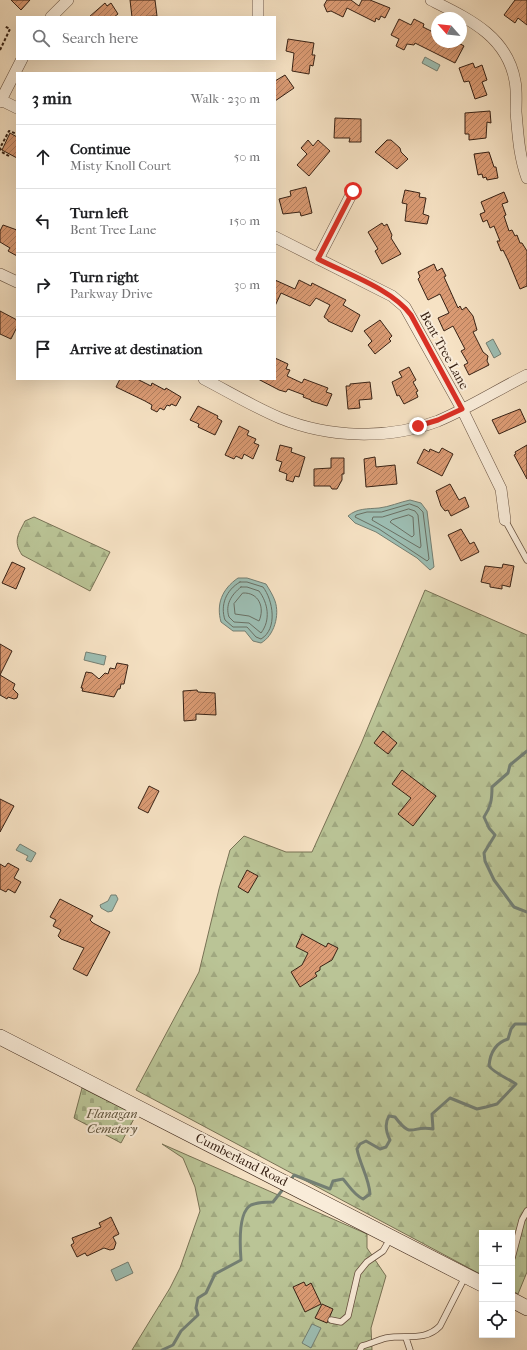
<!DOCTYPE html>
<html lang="en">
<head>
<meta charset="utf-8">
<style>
	body { margin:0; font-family:"IM FELL French Canon",serif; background:#f2f2f2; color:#202124 }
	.controls { position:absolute; right:12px; bottom:12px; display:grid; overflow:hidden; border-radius:0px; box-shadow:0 4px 16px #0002 }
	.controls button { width:36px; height:36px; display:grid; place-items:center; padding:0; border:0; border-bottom:1px solid #e0e0e0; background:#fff; color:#202124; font:20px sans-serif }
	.compass { position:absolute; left:431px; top:12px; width:36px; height:36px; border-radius:50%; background:#fff; box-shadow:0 4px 16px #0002; rotate:297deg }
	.stop { position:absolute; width:12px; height:12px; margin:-9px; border:3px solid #d93025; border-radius:50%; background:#fff }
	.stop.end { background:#d93025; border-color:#fff; box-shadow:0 1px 4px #0008 }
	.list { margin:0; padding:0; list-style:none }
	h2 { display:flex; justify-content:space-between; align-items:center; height:52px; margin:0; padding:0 16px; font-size:17px }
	h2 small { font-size:13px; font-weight:400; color:#757577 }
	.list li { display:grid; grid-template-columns:26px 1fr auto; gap:12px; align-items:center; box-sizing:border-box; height:64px; padding:0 16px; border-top:1px solid #e0e0e0 }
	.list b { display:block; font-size:15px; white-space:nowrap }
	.list p { margin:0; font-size:13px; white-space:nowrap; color:#757577 }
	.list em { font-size:13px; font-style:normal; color:#757577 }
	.icon { flex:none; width:22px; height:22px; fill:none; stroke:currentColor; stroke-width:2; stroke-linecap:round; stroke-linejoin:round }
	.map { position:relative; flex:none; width:527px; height:1350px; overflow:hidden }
	.search { position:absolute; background:#fff; box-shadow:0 4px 16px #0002; left:16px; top:16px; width:260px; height:44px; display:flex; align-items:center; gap:10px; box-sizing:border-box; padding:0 14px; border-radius:0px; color:#757577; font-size:15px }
	.panel { position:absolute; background:#fff; box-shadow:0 4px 16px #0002; left:16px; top:72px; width:260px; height:308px; border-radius:0px }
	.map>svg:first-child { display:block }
</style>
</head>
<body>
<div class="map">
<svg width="527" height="1350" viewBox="0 0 527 1350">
	<defs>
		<pattern id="forest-firs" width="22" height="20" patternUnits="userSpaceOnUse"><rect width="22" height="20" fill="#bac496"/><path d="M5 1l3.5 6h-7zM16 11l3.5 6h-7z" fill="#a0a880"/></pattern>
		<pattern id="cemetery-stones" width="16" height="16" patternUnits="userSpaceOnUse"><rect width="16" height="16" fill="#bac496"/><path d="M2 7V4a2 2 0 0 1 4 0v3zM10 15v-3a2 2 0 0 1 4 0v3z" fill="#a0a880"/></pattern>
		<pattern id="building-hatch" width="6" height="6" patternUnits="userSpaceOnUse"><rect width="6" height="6" fill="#db9b74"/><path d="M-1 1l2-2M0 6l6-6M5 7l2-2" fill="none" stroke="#b27e5e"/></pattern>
	</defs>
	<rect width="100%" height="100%" fill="#f6e2c4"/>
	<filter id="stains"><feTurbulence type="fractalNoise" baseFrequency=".005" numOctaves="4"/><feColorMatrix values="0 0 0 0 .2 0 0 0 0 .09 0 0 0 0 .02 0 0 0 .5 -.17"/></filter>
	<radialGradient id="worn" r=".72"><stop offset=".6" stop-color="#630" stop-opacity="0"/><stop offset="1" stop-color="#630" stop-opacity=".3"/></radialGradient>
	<path fill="url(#forest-firs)" stroke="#787255" d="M34,517L110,552L90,591L22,555C13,541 18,535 25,521Z
		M425,590L527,635V1272L518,1294L512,1291V1233H482V1275L136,1090L199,972L219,889L230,850L244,836L286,852H312L361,744Z
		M162,1144L367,1234V1248L386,1276L371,1328L372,1350H132L170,1288L180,1268L200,1211L195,1187L183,1158Z"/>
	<path fill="url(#cemetery-stones)" stroke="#787255" d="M82,1088L136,1115L121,1143L74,1118Z"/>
	<path fill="#9dbeb3" stroke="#747f73" d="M425,57L440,65L437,71L422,63Z
		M493,339L501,354L494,358L486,343Z
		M410,500L421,503L427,511L434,567L430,570L417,558L376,532L355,523L348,516C357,508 368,509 379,508C389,507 400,502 410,500Z
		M238,578H247L266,584C269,589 273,595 275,601C280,615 274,636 261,643L253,641L245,631H233L221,622C216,604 222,589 238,578Z
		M86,652L106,656L104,665L84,660Z
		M20,844L36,853L31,862L26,860L28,856L16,850Z
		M111,895H116L118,899L112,911L108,912L101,908L100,905L108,901Z
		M128,1262L133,1273L116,1281L111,1270Z
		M312,1324L321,1328L311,1348L302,1343Z"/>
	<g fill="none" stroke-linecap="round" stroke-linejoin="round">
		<path stroke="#6a7064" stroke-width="1" d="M410,504L418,507L423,512L429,559L427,561L379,529L355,517L356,515L367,512H381Z
			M409,509L415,511L418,515L421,546L420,548L372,520L373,517H382Z
			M409,515L413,517L414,535L412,537L390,522L392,520Z
			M240,582H247L263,587C273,600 278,629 261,639L256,637L247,627H233L225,620C220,605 226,590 240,582Z
			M241,587H247L259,591C268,603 271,620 261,633L249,623L234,622L229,617C225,605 231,595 241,587Z
			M243,593C259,592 265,608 259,621L249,616L235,614L234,604Z"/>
		<path stroke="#747f73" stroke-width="3" d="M527,751L510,765L508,773L492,787C492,799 491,807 484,817L489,828L495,835L484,853L485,861L494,880L514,907L527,912
			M290,1181L294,1175L330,1189L333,1181L343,1179C350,1187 354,1195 363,1199L370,1194C369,1178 360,1165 357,1149L360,1144L366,1141L380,1149L386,1147L390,1140C386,1132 384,1124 389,1116L395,1117C413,1141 411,1124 433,1129L432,1114L450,1098L477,1109L486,1107L497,1104L516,1084C507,1078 494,1073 489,1066C490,1054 495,1043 508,1039L511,1029L515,1024H527
			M162,1350L173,1345L181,1331L198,1315L196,1308L198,1298L206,1293L215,1274L241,1260C240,1247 238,1212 251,1205C258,1202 266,1202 273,1202L284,1188"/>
	</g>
	<path fill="url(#building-hatch)" stroke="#372114" d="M11,0H30L21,10Z
		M130,0H155L157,16L132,17Z
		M327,0H351L359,6L362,0H370L390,8L385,18L381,16L379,20L376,18L375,22L347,8L343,17L331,11L327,12L324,5Z
		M515,0H527V25L518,18L515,23L504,15Z
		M105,3L107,6L111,3L118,14L114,17H89Z
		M399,19L411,25L414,19L424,24L423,27L437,34V42H457L464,46L455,63L415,43L414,45L407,44L404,50L396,46L399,39L391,35Z
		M288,39L314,43L312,55H315L313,66L310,65L309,74L292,71L294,53L286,51Z
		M473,63L475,68L482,65L487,80L482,82L487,95L475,99L469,81L464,82L459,68Z
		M285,75L294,88L275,101V81Z
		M490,111L491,123L487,122L486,138L469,140V134H465V113Z
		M335,118L361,119V142H349L350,138H334Z
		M10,133L17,137V158L2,150Z
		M308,140L313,146L318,140L330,151L309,176L297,165L307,154L301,148Z
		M387,140H391L400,148L401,152L408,159L397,169L375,152Z
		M489,152L494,167H496L498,178L487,180L486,177L483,178L482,174L478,175L474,154Z
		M306,187L312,213L301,216L300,212L283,214L279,199L291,196L290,191Z
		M405,190L420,193L419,197L426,198L423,214L429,216L427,224L405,221L407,204L402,203Z
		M504,192L508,202L502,204L506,215L504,216L509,231L512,230L515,236L517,235L520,243H522L527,251V286L520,289L508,260L503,250L501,251L497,241H500L494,226L490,228L487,220L483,222L480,214L485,212L481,202Z
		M382,223L384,226L387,224L392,235L391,238L401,254L382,264L375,251L378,249L368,232Z
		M3,225L17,230V256L8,251L10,248L0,242V231Z
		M434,264L437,271L442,268L446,276L444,277L458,308L460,306L462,310L466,307L473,316L477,330L473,332L483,352L488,356L487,361L489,365L469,375L464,365L468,363L461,351L465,349L453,326L444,331L438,318L449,313L440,294L428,300L418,279L420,277L418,272Z
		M275,280L295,289L299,280L311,286L312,283L346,300L343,305L360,315L352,332L328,321V320L324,317L330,305L316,298L310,306L281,293L275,306Z
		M0,311L17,320V327L11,339L0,334Z
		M380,320L392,336L389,339L391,341L375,354L368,345L372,341L364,331Z
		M275,358L288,364L286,369L290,370L287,376L302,383L304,379L328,388L326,392L332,394L327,406L311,401V400L303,397L304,395L288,389L286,392L279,390L258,379H275Z
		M409,367L416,380L413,382L418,391L416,392L418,397L404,404L399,395L397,396L392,382L402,377L399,372Z
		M120,379H137L151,386L152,383L165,390L166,388L181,397L176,406L171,404L170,406L167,405L164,410L160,408L157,412L151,409L152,405L145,401L116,387Z
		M370,382L372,399L359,400L360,408L348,409L346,386H350V384Z
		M198,406L218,416L217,418L222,421L215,435L198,427L199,424L190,420Z
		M520,409L526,422L499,434L492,420Z
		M239,426L249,431L247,435L256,439L254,443L259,445L253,459L244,454L242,459L236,456L234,459L225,455Z
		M280,445L292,448L291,452L305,457L299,477L295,476L293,482L286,480L287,474L279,471L282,462L276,460Z
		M527,445V479L514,455L516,454L515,452Z
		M442,448L453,454L442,476L417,463L424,449L429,452L430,449L439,453Z
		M375,457L376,467L395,465L397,484L366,487L364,459Z
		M331,458H344V474H342V480L337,489H332L330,486H314V469L331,468Z
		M450,484L459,500L465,497L469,507L451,516L448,510L445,511L441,506L436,491Z
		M461,529L470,544L474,542L479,552L461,561L448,535Z
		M12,562L25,568L16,589L2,583Z
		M503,564L514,566L510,587L502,585V589L490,587V584L481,582L485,566L502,568Z
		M0,644L12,651L0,675Z
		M117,663L128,665L124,684H121L120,689H118L114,697L82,691L83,688H81L86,672L92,673L99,679L105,673L108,674L110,668L115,669Z
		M0,675L15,684L13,689L18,694L17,698L14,699L8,697L7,699L0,695Z
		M197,690L198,692L215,693L216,715L196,714V720L184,721L183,691Z
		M383,731L397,743L388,754L374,743Z
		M402,770L436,796L413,826L398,814L411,798L392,784Z
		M149,786L159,791L148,813L138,808Z
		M0,799L14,806L0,832Z
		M8,863L19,869L14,878L21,882L15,893L8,889L6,892L0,889V864L5,867Z
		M247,870L258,876L248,893L238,887Z
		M60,899L93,916L90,920L93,923L110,932L87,976L73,969L84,948L61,939L58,936L61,930L53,926L56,920L50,917Z
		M302,934L326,947L328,943L338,948L332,960L320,967V970L315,973L317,976L300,987L291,972L302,965L308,953L296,947Z
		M111,1217L119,1234L113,1237L116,1243L114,1249L110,1250L104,1248L87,1256L85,1253L77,1257L71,1245L74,1243L72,1238L101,1227L99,1223Z
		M304,1282L306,1286L311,1283L321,1304L305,1312L293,1287Z
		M322,1304L333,1309L327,1323L315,1318Z"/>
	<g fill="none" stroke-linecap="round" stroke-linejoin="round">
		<g stroke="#675140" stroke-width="7">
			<path id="lane" d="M505,520L527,560
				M512,1258L522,1220L527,1211
				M331,1320L341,1322L348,1316L358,1273L367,1262L383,1251L390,1239
				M406,1338L410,1350
				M360,1350L362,1346C370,1344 378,1340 386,1338C405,1334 425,1342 440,1326L466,1275"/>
		</g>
		<g stroke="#675140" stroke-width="12">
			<path id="street" d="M431,0C469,19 507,36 515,81C517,91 516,102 516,112C518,135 519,156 527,178
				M51,17L68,0
				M258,17V0
				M1,100L17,108
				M0,102L22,59
				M275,237L392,296L405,307L462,409L501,489L505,520
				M318,259L353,191
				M0,274L17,282
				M204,379C229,392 254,407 280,418C329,438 388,440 438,421C469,408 497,390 527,375"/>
		</g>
		<g stroke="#372114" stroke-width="16">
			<path id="secondary" d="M0,1037L482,1284
				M512,1300L527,1308"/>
		</g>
		<path stroke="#372114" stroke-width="2" stroke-dasharray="3 2" stroke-linecap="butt" d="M0,50L10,29L4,26
			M9,156L2,152L0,148L9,131L17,134"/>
		<use href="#lane" stroke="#f9ecd9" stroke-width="5.5"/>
		<use href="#street" stroke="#f9ecd9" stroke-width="11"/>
		<use href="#secondary" stroke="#f9ecd9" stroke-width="15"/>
	</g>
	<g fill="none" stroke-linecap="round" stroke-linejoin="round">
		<path stroke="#d93025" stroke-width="5" d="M353,191L318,259C347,274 392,289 411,315L462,409L438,420L418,426"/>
	</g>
	<g text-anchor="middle" stroke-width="4" stroke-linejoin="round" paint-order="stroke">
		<g font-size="13" fill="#372114" stroke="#f9ecd9">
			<text transform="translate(445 350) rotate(61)" y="5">Bent Tree Lane</text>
			<text transform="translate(242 1159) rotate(27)" y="5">Cumberland Road</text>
		</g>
		<g font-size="13" font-style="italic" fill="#5e523b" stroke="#f9ecd9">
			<text x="112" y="1118">Flanagan<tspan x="112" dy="15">Cemetery</tspan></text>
		</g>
	</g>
	<rect width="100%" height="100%" filter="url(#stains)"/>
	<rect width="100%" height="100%" fill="url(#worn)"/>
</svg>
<div class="controls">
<button>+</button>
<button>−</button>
<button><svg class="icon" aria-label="locate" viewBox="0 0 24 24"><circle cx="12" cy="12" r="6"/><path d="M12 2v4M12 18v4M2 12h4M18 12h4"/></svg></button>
</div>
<svg class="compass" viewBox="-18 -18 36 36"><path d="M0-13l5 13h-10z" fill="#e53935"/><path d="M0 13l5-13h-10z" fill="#757577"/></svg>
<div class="stop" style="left:353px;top:191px"></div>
<div class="stop end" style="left:418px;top:426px"></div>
<div class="search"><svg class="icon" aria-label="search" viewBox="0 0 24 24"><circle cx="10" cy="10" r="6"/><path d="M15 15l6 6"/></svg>Search here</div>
<section class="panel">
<h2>3 min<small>Walk · 230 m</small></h2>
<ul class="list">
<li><svg class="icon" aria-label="ahead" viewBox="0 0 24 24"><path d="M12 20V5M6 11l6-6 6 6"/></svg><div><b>Continue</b><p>Misty Knoll Court</p></div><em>50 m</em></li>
<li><svg class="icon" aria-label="left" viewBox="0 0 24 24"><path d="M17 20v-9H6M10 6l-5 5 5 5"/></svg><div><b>Turn left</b><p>Bent Tree Lane</p></div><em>150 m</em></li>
<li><svg class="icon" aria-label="right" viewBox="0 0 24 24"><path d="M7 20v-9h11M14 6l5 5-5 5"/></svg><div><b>Turn right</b><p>Parkway Drive</p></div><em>30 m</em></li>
<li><svg class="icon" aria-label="arrive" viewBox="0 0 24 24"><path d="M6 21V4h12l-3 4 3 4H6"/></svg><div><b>Arrive at destination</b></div></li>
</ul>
</section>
</div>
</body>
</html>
